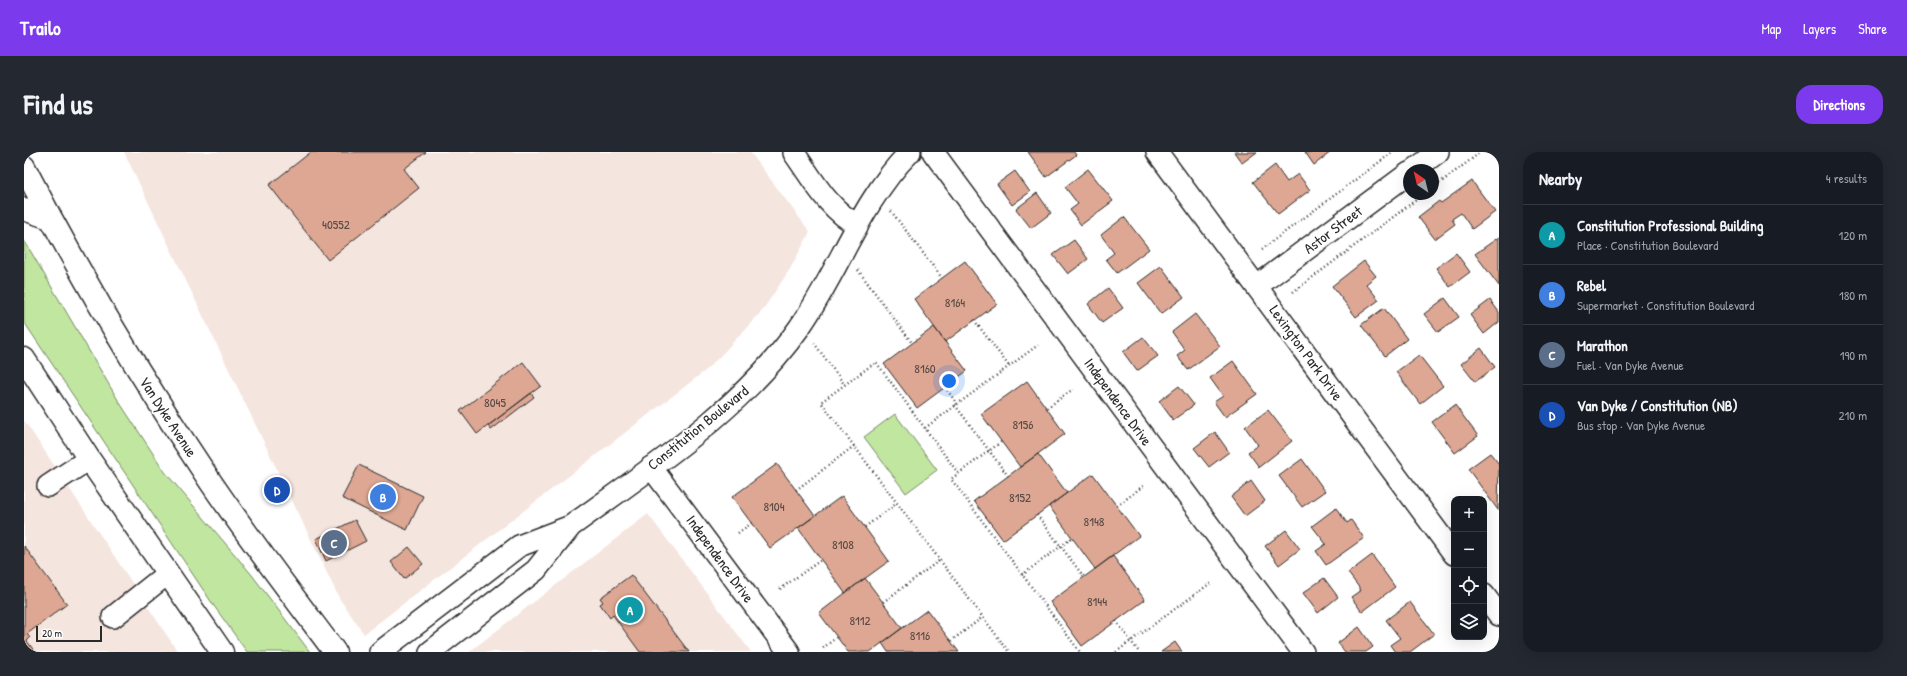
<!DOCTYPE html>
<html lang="en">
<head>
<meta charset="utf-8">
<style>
	body { margin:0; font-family:"Patrick Hand",sans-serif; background:#242831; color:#f1f3f6 }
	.controls { position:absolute; right:12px; bottom:12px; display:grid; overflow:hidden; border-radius:8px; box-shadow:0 4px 16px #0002 }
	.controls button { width:36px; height:36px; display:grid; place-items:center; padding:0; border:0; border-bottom:1px solid #363941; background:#171b24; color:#f1f3f6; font:20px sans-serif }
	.compass { position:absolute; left:1379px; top:12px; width:36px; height:36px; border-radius:50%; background:#171b24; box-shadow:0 4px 16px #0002; rotate:325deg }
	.scale { position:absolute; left:12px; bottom:10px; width:66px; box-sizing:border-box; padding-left:4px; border:2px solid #2b2b2b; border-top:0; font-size:11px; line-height:14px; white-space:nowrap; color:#2b2b2b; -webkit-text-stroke:3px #fff; paint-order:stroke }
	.you { position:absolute; left:925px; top:229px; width:14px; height:14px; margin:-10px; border:3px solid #fff; border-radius:50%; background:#1a73e8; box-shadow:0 0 0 6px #1a73e833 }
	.badge { display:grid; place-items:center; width:26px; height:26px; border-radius:50%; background:#7c3aed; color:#fff; font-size:13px; font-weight:700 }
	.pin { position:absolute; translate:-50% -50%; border:2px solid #fff; box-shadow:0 1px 4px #0006 }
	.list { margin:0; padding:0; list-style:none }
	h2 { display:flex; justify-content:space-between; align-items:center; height:52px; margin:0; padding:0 16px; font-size:17px }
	h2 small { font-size:13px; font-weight:400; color:#9ea1a6 }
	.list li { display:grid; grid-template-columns:26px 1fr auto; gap:12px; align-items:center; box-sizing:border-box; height:60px; padding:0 16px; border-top:1px solid #363941 }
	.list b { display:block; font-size:15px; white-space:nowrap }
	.list p { margin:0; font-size:13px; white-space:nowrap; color:#9ea1a6 }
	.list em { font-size:13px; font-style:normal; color:#9ea1a6 }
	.icon { flex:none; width:22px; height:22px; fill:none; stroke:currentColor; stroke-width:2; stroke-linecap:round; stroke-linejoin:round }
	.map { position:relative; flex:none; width:1475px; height:500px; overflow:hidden; border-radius:16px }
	header { display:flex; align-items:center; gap:24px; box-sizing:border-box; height:56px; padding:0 20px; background:#7c3aed; color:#fff }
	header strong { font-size:19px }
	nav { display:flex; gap:22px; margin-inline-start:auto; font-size:14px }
	.intro { display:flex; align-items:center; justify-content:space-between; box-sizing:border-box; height:96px; padding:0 24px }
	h1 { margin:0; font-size:28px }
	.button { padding:10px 18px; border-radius:16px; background:#7c3aed; color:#fff; font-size:14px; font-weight:700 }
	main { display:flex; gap:24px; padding:0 24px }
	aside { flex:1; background:#171b24; border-radius:16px; box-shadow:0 4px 16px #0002 }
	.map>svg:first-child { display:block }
</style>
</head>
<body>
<header>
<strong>Trailo</strong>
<nav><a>Map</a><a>Layers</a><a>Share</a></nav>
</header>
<div class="intro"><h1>Find us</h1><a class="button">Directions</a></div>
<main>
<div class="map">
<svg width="1475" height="500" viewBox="0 0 1475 500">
	<rect width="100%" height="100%" fill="#fff"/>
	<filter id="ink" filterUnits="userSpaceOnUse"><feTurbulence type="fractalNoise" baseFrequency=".025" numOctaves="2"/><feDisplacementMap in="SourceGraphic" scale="8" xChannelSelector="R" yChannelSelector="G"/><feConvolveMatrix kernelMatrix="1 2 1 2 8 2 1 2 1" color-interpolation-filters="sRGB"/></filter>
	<g filter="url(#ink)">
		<path fill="#f5e5df" d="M100,0H726L786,80L766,117L738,159L700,200L681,219L340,482L315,446Z
			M0,268L154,500H0Z
			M624,362L727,500H445Z"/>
		<path fill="#c1e6a0" stroke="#768866" d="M0,88L94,248L141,320L228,423L286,500H223L190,454L0,170Z
			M871,262L913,318L882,341L840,285Z"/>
		<path fill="#dda793" stroke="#2b2b2b" d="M287,0H402L380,17L395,36L304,108L245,33Z
			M1004,0H1050L1052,3L1022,25Z
			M1210,0H1233L1218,11Z
			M1281,0H1307L1290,13Z
			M1251,13L1263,30L1274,22L1286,38L1254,62L1229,30Z
			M1064,17L1089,49L1057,73L1046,58L1054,52L1041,35Z
			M991,19L1006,40L988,53L973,32Z
			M1448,29L1471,60L1448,77L1437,61L1428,67L1431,72L1411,87L1394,65L1415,49L1417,51Z
			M1013,41L1027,61L1007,76L992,57Z
			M1100,65L1125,97L1093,121L1082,107L1090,101L1077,83Z
			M1475,85V134L1451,102Z
			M1050,88L1064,107L1044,122L1029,103Z
			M1432,101L1446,120L1426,135L1412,116Z
			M941,109L973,152L921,190L890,147Z
			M1340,109L1352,124L1342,132L1355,148L1332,165L1308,134Z
			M1137,114L1160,145L1137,162L1114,131Z
			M1084,136L1099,156L1078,171L1064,152Z
			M1421,146L1435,165L1414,180L1400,162Z
			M1466,148L1475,160V170L1460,182L1446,163Z
			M1360,156L1383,187L1361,204L1337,173Z
			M1171,162L1196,194L1164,218L1153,204L1161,198L1148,180Z
			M910,175L943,219L893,256L860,212Z
			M1119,185L1134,204L1113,219L1099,200Z
			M1457,196L1471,215L1451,230L1437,212Z
			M1395,203L1419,234L1396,252L1372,220Z
			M1209,209L1233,242L1201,265L1190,250L1199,244L1186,226Z
			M499,210L517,234L453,282L436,259Z
			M1003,229L1041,282L996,315L957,262Z
			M1155,234L1170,253L1149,268L1135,249Z
			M507,241L510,245L467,278L464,274Z
			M1431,253L1454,284L1431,301L1408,270Z
			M1244,258L1268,289L1235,315L1224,300L1234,293L1221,275Z
			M1191,280L1205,300L1185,315L1170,296Z
			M1466,301L1475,312L1474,358L1444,317Z
			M1014,302L1043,341L979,388L950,349Z
			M1278,307L1301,339L1278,355L1255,324Z
			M753,312L791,364L746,396L708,345Z
			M335,313L399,344L383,378L318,346Z
			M1069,322L1115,384L1071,417L1025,354Z
			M1227,329L1241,349L1221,364L1207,345Z
			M818,344L865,409L821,441L774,376Z
			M1312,356L1323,371L1327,368L1340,386L1302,413L1292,399L1302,392L1288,374Z
			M331,368L342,389L302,409L292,387Z
			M1262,378L1276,397L1255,413L1241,394Z
			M0,394L43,452L3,482L6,486L3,489L11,500H0Z
			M385,395L399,412L380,427L367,410Z
			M1348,403L1371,435L1338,460L1327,445L1337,438L1324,421Z
			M1089,404L1121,448L1058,494L1026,450Z
			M607,423L665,500H616L589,463L586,466L576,452L579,450L576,446Z
			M841,426L878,476L846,500H824L795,461Z
			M1300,426L1314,445L1294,461L1279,441Z
			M1386,450L1410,482L1386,500H1371L1366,493L1376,486L1362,468Z
			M903,458L935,500H864L858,491Z
			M1335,475L1349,495L1342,500H1321L1314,491Z
			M1151,490L1158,500H1137Z"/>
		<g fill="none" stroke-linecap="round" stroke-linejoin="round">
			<g stroke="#2b2b2b" stroke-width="24">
				<path id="minor" d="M909,0L1279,500
					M1133,0L1430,402
					M770,1C788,26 805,59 834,73
					M1390,18L1414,0
					M1233,134L1385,21
					M627,315L765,500
					M24,334L65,307
					M547,374C628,315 716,259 775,176C815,120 836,50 886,0
					M1460,443L1475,463
					M89,465L143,422
					M356,500L495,394L547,374L512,418L406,500"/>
			</g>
			<g stroke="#2b2b2b" stroke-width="25">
				<path id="major" d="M0,15C56,124 118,228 186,329C226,388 269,444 311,500
					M0,57L26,66
					M0,207L65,307L198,500"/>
			</g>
			<path stroke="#2b2b2b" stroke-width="2.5" stroke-dasharray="1 3" stroke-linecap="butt" d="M1409,36L1457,0
				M867,59L918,126
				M1238,97L1369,0
				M834,118L888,191
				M1269,140L1400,42
				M950,168L985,214
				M790,191L820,232
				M921,235L933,252
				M931,253L984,324
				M1023,256L1049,237
				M901,276L1014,193
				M977,290L927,327L1056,500
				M934,321L852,210L797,250L985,500
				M772,338L830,294
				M1093,354L1119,334
				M1013,363L1060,425
				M841,375L873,351
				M714,381L728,371
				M998,423L1048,386
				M756,437L797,408
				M859,450L916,408
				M1092,469L1115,500
				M927,489L959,465
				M799,496L813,485
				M1092,500L1188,430"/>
			<use href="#minor" stroke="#fff" stroke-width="21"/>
			<use href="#major" stroke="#fff" stroke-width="22"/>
		</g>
	</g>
	<g text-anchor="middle" stroke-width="3.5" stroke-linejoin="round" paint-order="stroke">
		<g font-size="13" fill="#584a45">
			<text x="312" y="77">40552</text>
			<text x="931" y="155">8164</text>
			<text x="901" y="221">8160</text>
			<text x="471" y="255">8045</text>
			<text x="999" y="277">8156</text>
			<text x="996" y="350">8152</text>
			<text x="750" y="359">8104</text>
			<text x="1070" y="374">8148</text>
			<text x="819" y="397">8108</text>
			<text x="1073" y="454">8144</text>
			<text x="836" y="473">8112</text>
			<text x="896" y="488">8116</text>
		</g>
		<g font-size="15" fill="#2b2b2b" stroke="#fff">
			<text transform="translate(1309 78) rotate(-37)" y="5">Astor Street</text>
			<text transform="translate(1282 201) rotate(54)" y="5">Lexington Park Drive</text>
			<text transform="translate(1094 250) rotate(54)" y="5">Independence Drive</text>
			<text transform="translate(144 265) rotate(57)" y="5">Van Dyke Avenue</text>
			<text transform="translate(674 276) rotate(-39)" y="5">Constitution Boulevard</text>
			<text transform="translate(696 407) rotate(54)" y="5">Independence Drive</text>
		</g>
	</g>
</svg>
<div class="controls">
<button>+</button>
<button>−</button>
<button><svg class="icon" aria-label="locate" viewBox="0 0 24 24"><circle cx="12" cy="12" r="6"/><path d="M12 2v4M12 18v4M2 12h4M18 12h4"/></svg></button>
<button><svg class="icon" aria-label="layers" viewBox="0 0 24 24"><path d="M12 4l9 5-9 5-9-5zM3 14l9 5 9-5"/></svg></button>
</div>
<svg class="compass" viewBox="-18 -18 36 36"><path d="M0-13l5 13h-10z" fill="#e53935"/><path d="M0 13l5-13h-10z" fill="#9ea1a6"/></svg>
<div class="scale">20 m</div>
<div class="you"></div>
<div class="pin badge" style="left:606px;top:458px;background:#0f9aa8">A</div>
<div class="pin badge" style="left:359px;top:345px;background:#3f7fe0">B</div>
<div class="pin badge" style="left:310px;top:391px;background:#5c6f8a">C</div>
<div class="pin badge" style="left:253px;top:338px;background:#1a4fb4">D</div>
</div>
<aside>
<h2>Nearby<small>4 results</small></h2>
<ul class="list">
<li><span class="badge" style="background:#0f9aa8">A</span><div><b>Constitution Professional Building</b><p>Place · Constitution Boulevard</p></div><em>120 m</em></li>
<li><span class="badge" style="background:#3f7fe0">B</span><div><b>Rebel</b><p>Supermarket · Constitution Boulevard</p></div><em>180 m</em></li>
<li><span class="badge" style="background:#5c6f8a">C</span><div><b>Marathon</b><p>Fuel · Van Dyke Avenue</p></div><em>190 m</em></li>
<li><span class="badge" style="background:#1a4fb4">D</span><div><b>Van Dyke / Constitution (NB)</b><p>Bus stop · Van Dyke Avenue</p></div><em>210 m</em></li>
</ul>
</aside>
</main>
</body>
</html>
